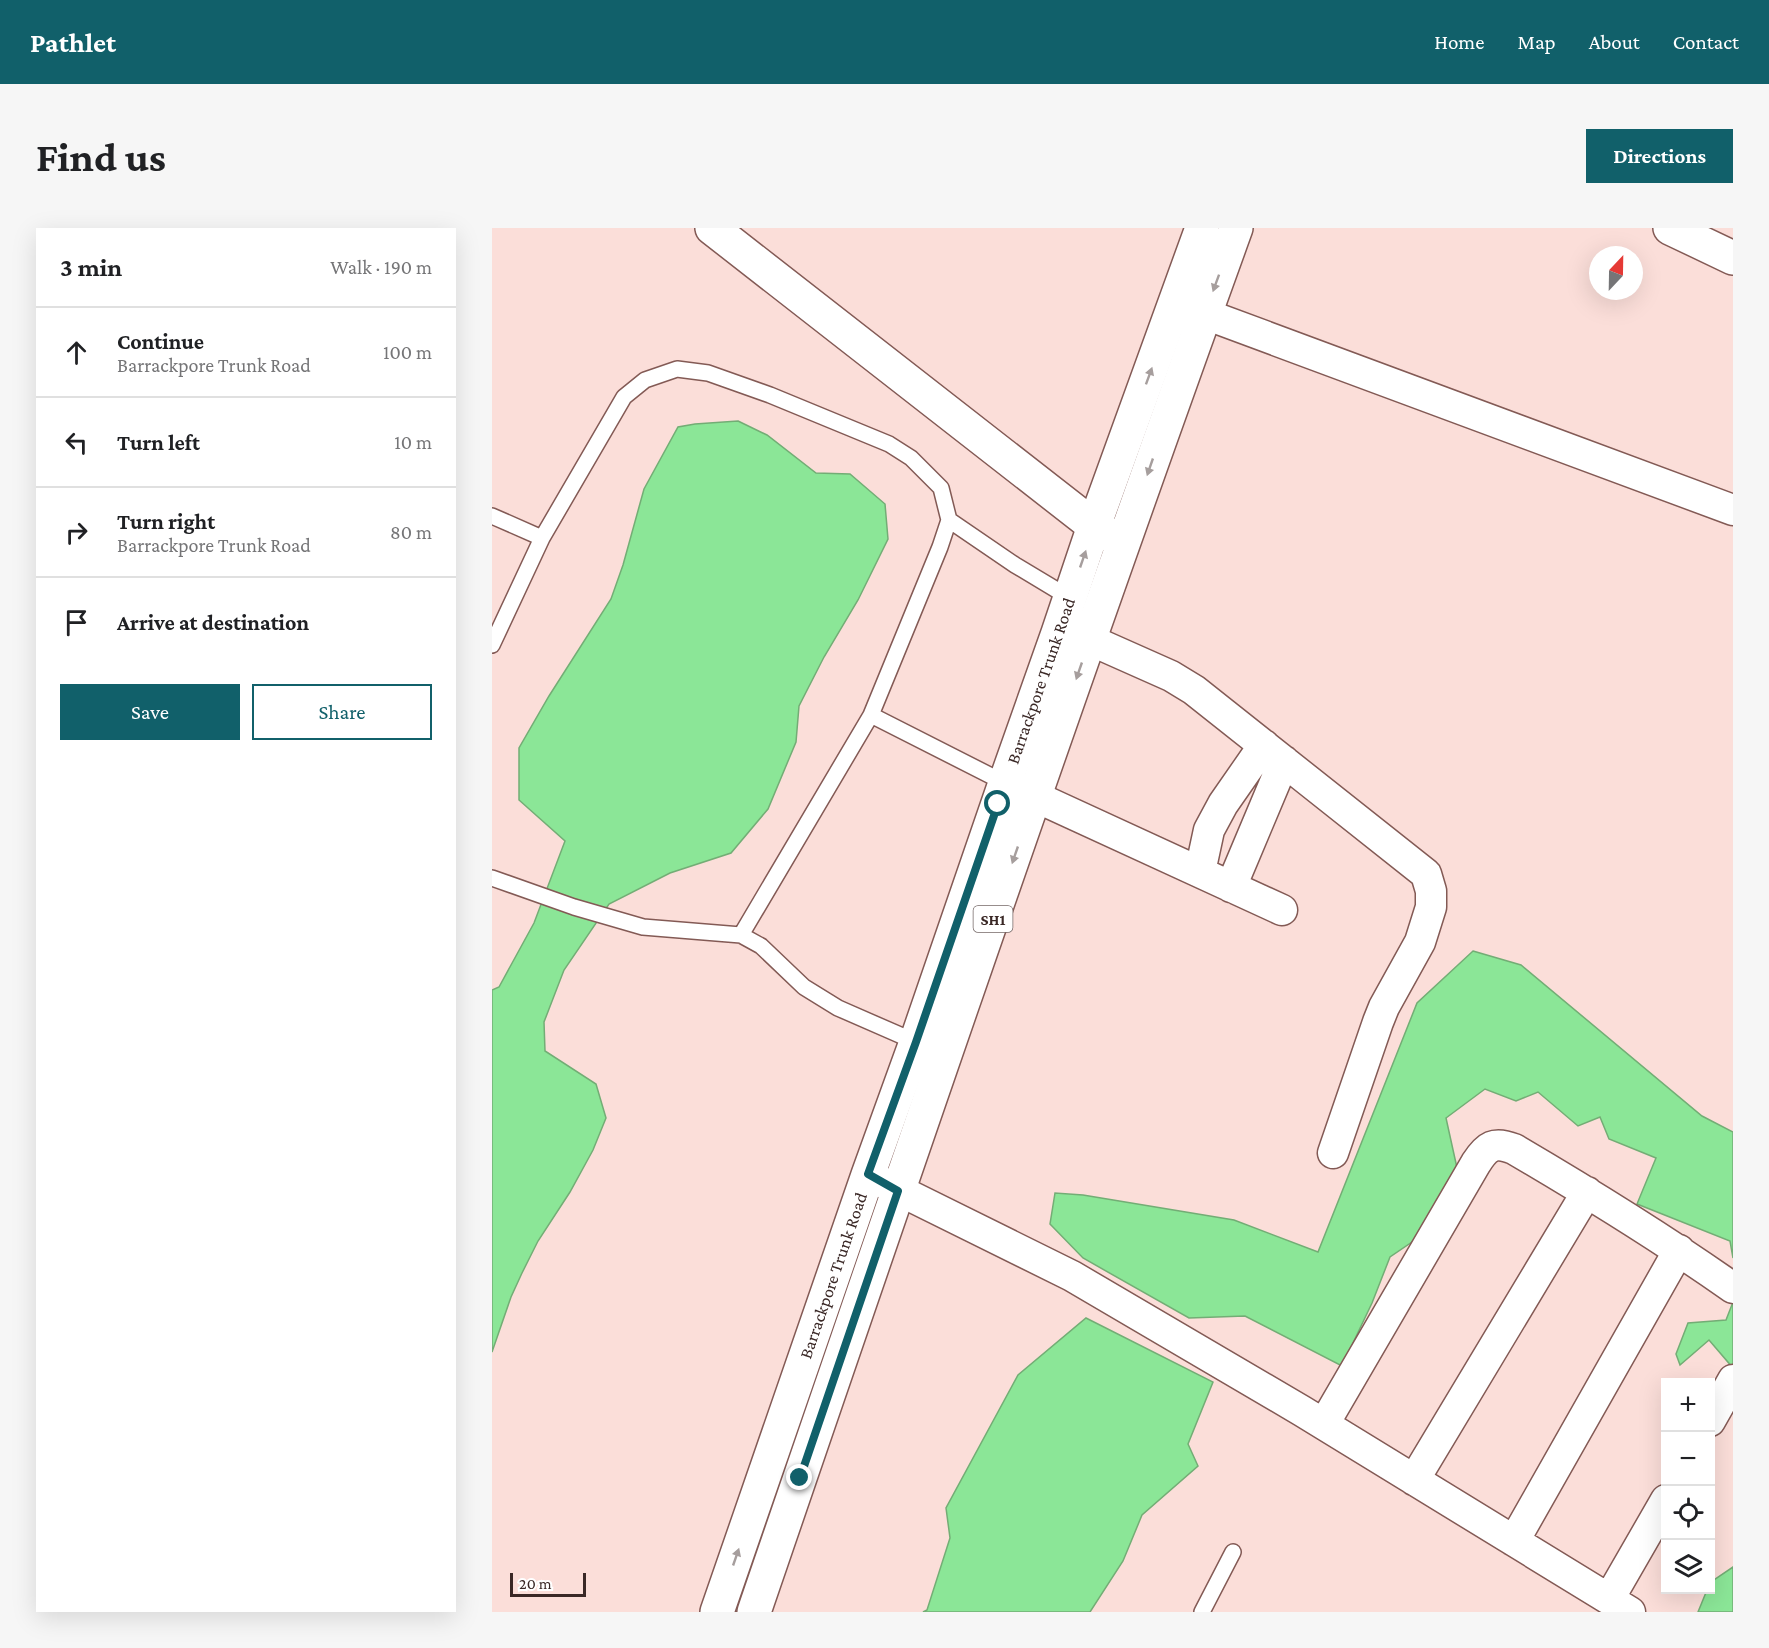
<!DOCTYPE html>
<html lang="en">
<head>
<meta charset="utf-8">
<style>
	body { margin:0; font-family:"Crimson Pro",serif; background:#f6f6f6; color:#202124 }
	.controls { position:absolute; right:18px; bottom:18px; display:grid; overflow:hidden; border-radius:0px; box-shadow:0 6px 24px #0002 }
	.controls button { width:54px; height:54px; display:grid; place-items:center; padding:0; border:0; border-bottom:2px solid #e0e0e0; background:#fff; color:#202124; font:30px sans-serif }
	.compass { position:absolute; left:1097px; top:18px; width:54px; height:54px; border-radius:50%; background:#fff; box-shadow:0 6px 24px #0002; rotate:22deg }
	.scale { position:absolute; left:18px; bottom:15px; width:76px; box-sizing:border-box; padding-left:6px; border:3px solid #3a2826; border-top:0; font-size:16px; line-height:21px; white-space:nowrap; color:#3a2826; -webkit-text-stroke:4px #fff; paint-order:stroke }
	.stop { position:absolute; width:18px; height:18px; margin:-14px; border:4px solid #11606a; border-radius:50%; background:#fff }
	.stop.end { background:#11606a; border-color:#fff; box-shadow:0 2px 6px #0008 }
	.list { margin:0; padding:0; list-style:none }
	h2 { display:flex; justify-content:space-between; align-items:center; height:78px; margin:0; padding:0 24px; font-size:26px }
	h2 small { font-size:20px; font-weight:400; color:#757577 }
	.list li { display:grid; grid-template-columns:39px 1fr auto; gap:18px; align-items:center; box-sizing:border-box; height:90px; padding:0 24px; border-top:2px solid #e0e0e0 }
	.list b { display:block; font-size:22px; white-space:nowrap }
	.list p { margin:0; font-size:20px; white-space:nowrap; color:#757577 }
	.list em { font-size:20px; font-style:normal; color:#757577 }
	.actions { display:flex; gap:12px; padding:18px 24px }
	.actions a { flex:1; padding:14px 0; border:2px solid #11606a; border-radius:0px; text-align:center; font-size:21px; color:#11606a }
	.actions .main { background:#11606a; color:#fff }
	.icon { flex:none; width:33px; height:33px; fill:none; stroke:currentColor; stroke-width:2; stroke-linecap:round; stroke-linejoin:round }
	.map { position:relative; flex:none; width:1241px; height:1384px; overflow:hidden; border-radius:0px }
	header { display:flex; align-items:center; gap:36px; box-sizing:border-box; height:84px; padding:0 30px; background:#11606a; color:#fff }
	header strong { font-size:28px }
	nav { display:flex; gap:33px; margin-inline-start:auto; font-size:21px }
	.intro { display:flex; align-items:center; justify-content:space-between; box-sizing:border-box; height:144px; padding:0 36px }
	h1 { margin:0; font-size:42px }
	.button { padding:15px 27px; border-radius:0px; background:#11606a; color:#fff; font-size:21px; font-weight:700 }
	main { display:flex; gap:36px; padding:0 36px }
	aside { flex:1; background:#fff; border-radius:0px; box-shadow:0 6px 24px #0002 }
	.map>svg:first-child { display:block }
</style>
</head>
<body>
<header>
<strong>Pathlet</strong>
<nav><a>Home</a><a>Map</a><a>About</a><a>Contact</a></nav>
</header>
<div class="intro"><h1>Find us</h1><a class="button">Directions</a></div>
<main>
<aside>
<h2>3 min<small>Walk · 190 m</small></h2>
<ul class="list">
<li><svg class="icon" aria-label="ahead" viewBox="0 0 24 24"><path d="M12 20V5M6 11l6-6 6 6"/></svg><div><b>Continue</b><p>Barrackpore Trunk Road</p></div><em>100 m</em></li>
<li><svg class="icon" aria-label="left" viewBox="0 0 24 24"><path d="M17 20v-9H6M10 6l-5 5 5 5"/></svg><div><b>Turn left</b></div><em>10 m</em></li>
<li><svg class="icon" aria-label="right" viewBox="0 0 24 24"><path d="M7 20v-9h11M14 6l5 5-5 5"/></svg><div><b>Turn right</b><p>Barrackpore Trunk Road</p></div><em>80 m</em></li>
<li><svg class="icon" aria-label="arrive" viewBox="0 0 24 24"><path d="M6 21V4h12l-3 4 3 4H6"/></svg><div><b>Arrive at destination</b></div></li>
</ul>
<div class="actions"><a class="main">Save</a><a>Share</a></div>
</aside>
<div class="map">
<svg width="1241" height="1384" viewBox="0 0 1241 1384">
	<rect width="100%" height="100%" fill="#fbded9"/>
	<path fill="#8be697" stroke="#73ad75" stroke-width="1.5" d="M246,193L275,207L324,245L358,246L393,276L396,311L366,372L332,429L307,478L304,514L276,581L239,625L178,645L117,676L72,742L52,794L53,823L104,856L114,890L101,922L78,964L46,1013L30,1045L19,1069L0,1124V762L7,759L42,695L73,613L27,572V520L57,468L119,371L131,337L152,261L186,199L203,196Z
		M981,723L1029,737L1210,888L1241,904V1030L1238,1013L1145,976L1164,930L1117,911L1108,889L1086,898L1046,864L1024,873L993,861L954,890L967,949L948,995L898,1029L880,1075L850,1138L753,1088L697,1090L591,1030L558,996L563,965L591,967L742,992L826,1024L925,775Z
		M1241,1074V1140L1217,1112L1188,1137L1184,1126L1196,1095L1234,1092Z
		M594,1090L721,1154L696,1216L706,1238L650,1287L631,1333L598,1384H431L435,1382L458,1310L454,1280L526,1147Z
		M1241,1339V1384H1206L1215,1362H1218L1219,1354Z"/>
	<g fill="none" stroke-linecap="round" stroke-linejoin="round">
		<g stroke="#835a55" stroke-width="18">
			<path id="service" d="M0,288L50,310
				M457,292L523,337L578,370
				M0,417L50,310L132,169L153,152L185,141L216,145L278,167L397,216L419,230L449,260L457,292L448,319L379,487L513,555
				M0,650L82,679L151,699L249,707L269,718L312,759L346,780L424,814
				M249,707L379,487
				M710,1384L741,1324"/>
		</g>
		<g stroke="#835a55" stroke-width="33">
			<path id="minor" d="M713,86L1241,282
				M598,412L679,448L702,462L934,646L939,663V679L928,714L892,779L886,794L841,925
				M520,558L790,682
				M708,644L717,602L731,576L772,517
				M739,659L792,533
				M384,951L580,1048L810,1183L1138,1384
				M1218,1193L1241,1152
				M832,1196L984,935C995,918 1002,913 1022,921C1097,965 1170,1010 1241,1060
				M922,1252L1095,964
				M1022,1313L1187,1022
				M1117,1371L1174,1272"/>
		</g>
		<g stroke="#835a55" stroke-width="36">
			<path id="tertiary" d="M220,0L602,298L625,311
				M1178,0L1241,30"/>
		</g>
		<g stroke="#835a55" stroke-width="36">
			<g id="primary">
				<path id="s1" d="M225,1384L376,947L424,814L513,555L566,405L602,298L710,0"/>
				<path d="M262,1384C420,922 578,459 744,0"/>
			</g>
		</g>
		<use href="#service" stroke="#fff" stroke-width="15"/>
		<use href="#minor" stroke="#fff" stroke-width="30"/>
		<use href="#tertiary" stroke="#fff" stroke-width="33"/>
		<use href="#primary" stroke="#fff" stroke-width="33"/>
	</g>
	<defs><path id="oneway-solid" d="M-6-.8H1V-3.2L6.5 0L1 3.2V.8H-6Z" transform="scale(1.5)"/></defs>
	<g fill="#a69e9d">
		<use href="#oneway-solid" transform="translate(724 55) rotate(110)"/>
		<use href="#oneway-solid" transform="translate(657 148) rotate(-70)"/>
		<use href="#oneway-solid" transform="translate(658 239) rotate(109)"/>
		<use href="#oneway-solid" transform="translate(591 331) rotate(-71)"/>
		<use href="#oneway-solid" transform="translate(587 443) rotate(109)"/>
		<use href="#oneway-solid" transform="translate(523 627) rotate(109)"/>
		<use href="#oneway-solid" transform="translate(244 1329) rotate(-71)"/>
	</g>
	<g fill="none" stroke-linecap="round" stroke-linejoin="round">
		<path stroke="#11606a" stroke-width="8" d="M308,1250L406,963L376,946L424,814L506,576"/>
	</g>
	<g text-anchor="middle" stroke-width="6" stroke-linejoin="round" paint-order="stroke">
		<rect fill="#fff" stroke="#756867" stroke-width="1.5" x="481.5" y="678" width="39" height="26" rx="4.5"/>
		<g font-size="16" font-weight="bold" fill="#3a2826">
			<text x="501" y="697">SH1</text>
		</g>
		<g font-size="18" fill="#3a2826" stroke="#fff">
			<text dy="6" stroke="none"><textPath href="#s1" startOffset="986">Barrackpore Trunk Road</textPath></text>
			<text dy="6" stroke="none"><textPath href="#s1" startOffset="356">Barrackpore Trunk Road</textPath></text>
		</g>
	</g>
</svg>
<div class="controls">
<button>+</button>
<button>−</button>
<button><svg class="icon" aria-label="locate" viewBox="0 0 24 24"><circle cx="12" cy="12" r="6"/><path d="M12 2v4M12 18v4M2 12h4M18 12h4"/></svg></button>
<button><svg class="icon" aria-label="layers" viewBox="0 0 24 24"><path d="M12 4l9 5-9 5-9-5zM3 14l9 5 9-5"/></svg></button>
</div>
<svg class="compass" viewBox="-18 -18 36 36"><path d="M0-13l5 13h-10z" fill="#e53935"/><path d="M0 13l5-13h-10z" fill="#757577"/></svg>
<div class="scale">20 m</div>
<div class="stop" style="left:506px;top:576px"></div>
<div class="stop end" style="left:308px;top:1250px"></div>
</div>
</main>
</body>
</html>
